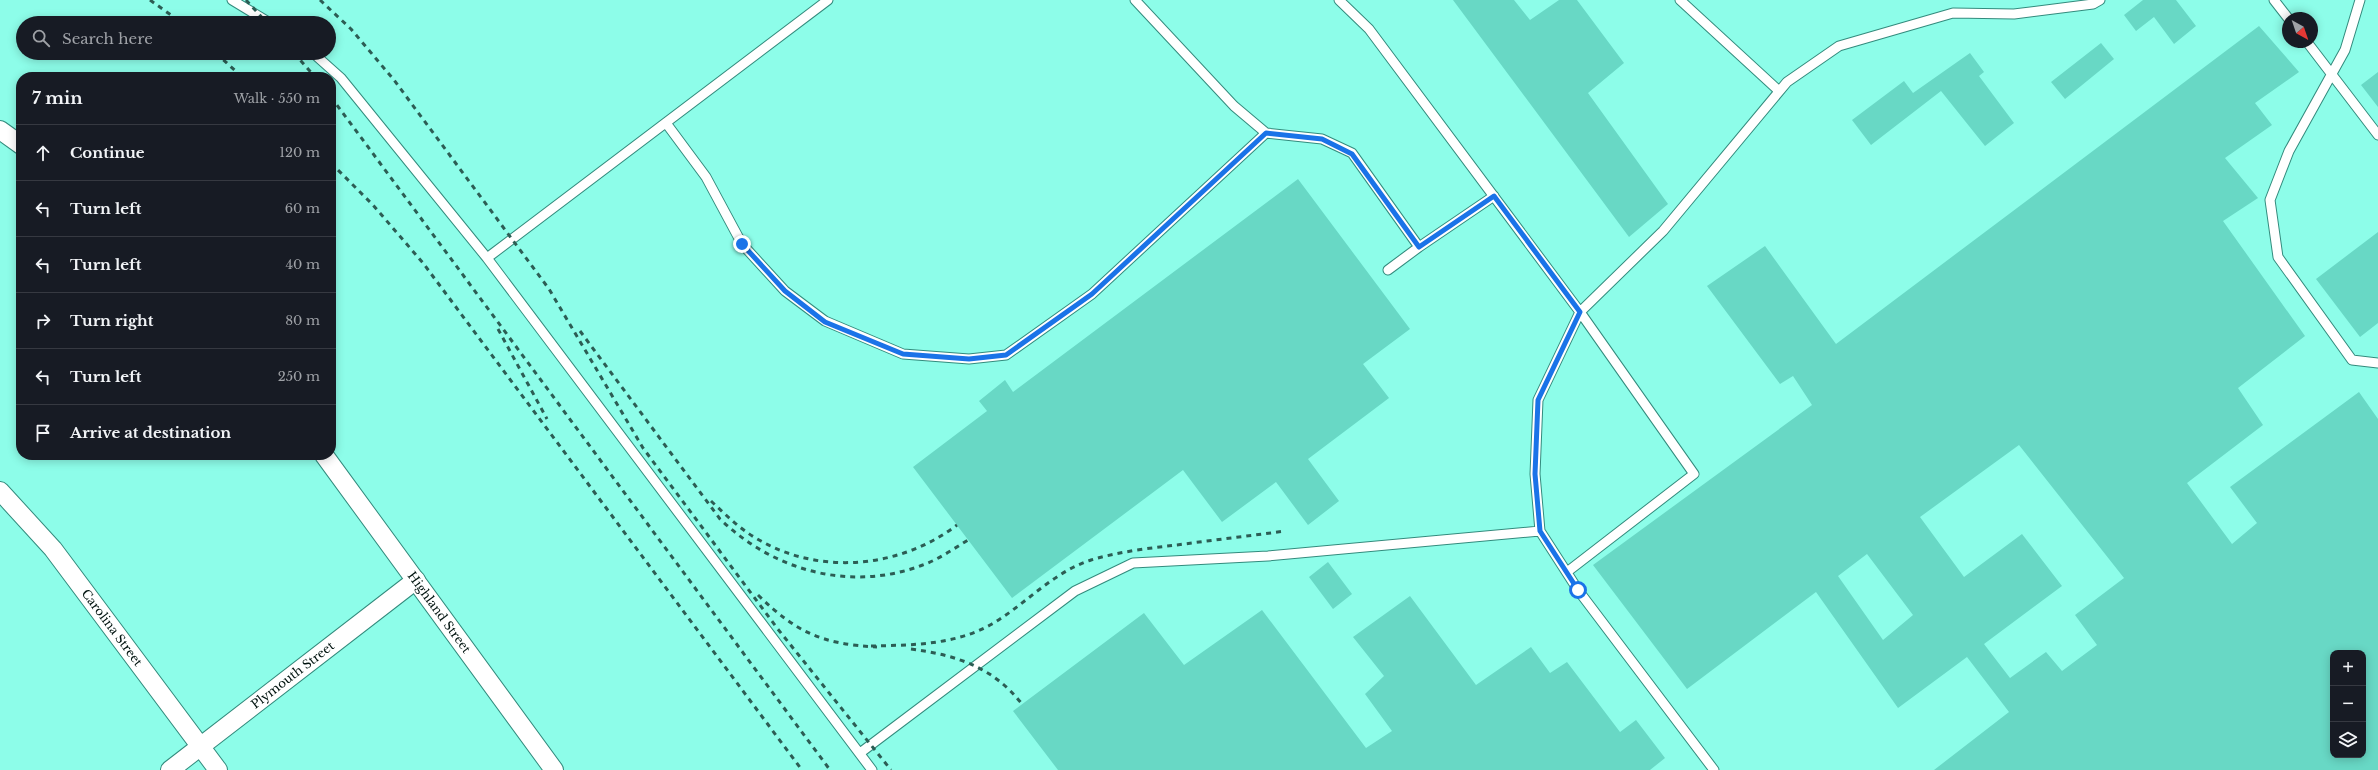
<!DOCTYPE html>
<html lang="en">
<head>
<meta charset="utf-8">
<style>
	body { margin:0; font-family:"Libre Baskerville",serif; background:#20242c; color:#f1f3f6 }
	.controls { position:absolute; right:12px; bottom:12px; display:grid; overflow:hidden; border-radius:8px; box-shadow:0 2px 10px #0003 }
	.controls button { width:36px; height:36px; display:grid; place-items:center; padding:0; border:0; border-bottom:1px solid #363941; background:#171b24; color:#f1f3f6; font:20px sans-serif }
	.compass { position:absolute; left:2282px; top:12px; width:36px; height:36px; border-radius:50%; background:#171b24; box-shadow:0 2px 10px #0003; rotate:140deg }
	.stop { position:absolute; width:12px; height:12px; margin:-9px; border:3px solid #1a73e8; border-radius:50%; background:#fff }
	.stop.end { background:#1a73e8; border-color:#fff; box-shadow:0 1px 4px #0008 }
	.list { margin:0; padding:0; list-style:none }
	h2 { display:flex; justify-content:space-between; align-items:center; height:52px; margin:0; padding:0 16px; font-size:17px }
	h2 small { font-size:13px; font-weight:400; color:#9ea1a6 }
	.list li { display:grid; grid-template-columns:26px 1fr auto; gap:12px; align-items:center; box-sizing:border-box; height:56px; padding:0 16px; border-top:1px solid #363941 }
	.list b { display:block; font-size:15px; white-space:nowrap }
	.list em { font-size:13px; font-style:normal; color:#9ea1a6 }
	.icon { flex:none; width:22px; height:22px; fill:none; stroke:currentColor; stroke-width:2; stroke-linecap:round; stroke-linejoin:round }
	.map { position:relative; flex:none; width:2378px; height:770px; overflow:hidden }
	.search { position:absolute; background:#171b24; box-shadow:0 2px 10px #0003; left:16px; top:16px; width:320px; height:44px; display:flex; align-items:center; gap:10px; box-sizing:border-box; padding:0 14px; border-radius:22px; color:#9ea1a6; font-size:15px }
	.panel { position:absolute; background:#171b24; box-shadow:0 2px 10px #0003; left:16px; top:72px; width:320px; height:388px; border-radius:16px }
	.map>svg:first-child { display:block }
</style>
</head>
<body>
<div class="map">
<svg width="2378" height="770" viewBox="0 0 2378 770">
	<rect width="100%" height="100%" fill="#8dfde9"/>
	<path fill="#68d8c5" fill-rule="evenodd" d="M1453,0H1514L1530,20L1559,0H1577L1624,63L1588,93L1668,204L1629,237Z
		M2143,0H2176L2196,26L2174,44L2154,17L2136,31L2124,15Z
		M2259,26L2299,72L2255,103L2272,125L2225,158L2258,198L2223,221L2305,336L2238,388L2263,425L2187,483L2232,544L2257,523L2230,487L2359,392L2378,419V770H1934L2009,712L1967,657L1898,708L1816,592L1687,689L1593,565L1812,405L1793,376L1780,384L1707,286L1765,246L1836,344ZM2019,445L2124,578L2075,615L2097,645L2062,671L2046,652L2010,678L1984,644L2062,586L2022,534L1964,577L1920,517ZM1867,554L1913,615L1883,640L1838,576ZM2333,653H2363V755H2333Z
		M2101,43L2114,59L2065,99L2051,82Z
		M1970,53L1984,72L1979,76L2014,123L1985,146L1941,91L1871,145L1852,120L1904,81L1913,93Z
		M2378,72V107L2361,85Z
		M1298,179L1410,329L1363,364L1389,398L1308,459L1339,501L1308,525L1276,482L1222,522L1183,470L1012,598L913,467L987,411L979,401L1005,380L1013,392Z
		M2378,232V323L2360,337L2316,279Z
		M1328,562L1352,594L1333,609L1309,577Z
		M1410,596L1476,685L1531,647L1550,673L1567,662L1620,732L1636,720L1665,758L1650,770H1058L1013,711L1144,613L1184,665L1262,610L1366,748L1392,731L1365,694L1384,676L1353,637Z"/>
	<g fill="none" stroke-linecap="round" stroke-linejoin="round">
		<g stroke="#338b7d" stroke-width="11">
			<path id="service" d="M232,0L270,23
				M1135,0L1234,106L1266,133L1322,139L1352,153L1419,247
				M1339,0L1369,29L1580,312L1694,474L1567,572
				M1680,0L1779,91
				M2274,0L2288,18
				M2360,0L2345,50L2289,151L2270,200L2278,257L2352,360L2378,363
				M2307,42L2378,135
				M313,53L341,78L487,258L872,770
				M666,123L706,177L742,244L785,291L825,321L903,354L969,359L1006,355L1092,294L1266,133
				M487,258L828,0
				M1388,270L1419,247L1494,196
				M860,753L1075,591L1133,563L1268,556L1540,531
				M1714,770L1578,590L1540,531L1535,474L1538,400L1580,312L1663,231L1787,82L1839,46L1953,13L2014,14L2093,4L2100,0"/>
		</g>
		<g stroke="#338b7d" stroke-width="20">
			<g id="minor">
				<path d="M0,130L21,145"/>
				<path id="s1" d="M324,455L554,770"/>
				<path id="s2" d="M0,491L53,549L218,770"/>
				<path id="s3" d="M170,770L416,580"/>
			</g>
		</g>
		<use href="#service" stroke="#fff" stroke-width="9"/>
		<use href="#minor" stroke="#fff" stroke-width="18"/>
		<path stroke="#2c5d54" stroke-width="3" stroke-dasharray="5 5" stroke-linecap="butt" d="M150,0L182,23
			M246,0L267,23
			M320,0L351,29L394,80L549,289L643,448L777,628L891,770
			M216,53L242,77
			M294,53L315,77
			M331,97L830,770
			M331,163L373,205L423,263L802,770
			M498,329L547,419
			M580,331L720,519C776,573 855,593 928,563C942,557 955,548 968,540
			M711,501C727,516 742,531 761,541C823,576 902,567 957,525
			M758,595C797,633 822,644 877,647
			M871,646C913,645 955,645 992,624C1026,604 1053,572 1091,560C1118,552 1149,548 1177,545C1213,540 1249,536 1285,531
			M911,649C956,655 993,667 1022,704"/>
	</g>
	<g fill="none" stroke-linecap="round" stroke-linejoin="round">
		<path stroke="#1a73e8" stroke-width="5" d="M742,244L785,291L825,322L903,354L969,359L1006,355L1092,294L1266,133L1322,139L1352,154L1419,247L1494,196L1580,312L1538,400L1535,474L1540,531L1578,590"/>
	</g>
	<g text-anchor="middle" stroke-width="3" stroke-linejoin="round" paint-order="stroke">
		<g font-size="12" fill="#00130f" stroke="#d4fcf4">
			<text dy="4" stroke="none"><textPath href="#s1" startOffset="195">Highland Street</textPath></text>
			<text dy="4" stroke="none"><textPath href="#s2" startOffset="177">Carolina Street</textPath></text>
			<text dy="4" stroke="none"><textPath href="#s3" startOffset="155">Plymouth Street</textPath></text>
		</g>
	</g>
</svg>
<div class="controls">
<button>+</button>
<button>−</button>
<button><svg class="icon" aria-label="layers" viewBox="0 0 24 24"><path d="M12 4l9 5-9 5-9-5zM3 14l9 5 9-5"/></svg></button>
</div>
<svg class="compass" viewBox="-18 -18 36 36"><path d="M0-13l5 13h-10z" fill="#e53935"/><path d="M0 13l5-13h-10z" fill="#9ea1a6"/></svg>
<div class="stop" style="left:1578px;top:590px"></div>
<div class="stop end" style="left:742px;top:244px"></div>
<div class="search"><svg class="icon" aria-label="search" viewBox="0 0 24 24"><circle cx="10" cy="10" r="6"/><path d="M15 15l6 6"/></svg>Search here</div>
<section class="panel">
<h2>7 min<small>Walk · 550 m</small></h2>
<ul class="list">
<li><svg class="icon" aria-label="ahead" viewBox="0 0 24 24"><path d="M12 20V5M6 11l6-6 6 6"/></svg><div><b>Continue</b></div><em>120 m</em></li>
<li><svg class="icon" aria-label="left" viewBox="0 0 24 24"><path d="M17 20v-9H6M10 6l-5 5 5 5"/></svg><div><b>Turn left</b></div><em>60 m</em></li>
<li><svg class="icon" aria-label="left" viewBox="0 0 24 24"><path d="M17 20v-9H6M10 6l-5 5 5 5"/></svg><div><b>Turn left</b></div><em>40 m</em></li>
<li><svg class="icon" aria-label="right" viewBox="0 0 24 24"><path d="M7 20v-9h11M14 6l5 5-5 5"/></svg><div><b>Turn right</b></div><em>80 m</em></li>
<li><svg class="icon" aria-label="left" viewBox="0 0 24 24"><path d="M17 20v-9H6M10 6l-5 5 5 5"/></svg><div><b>Turn left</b></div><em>250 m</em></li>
<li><svg class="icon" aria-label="arrive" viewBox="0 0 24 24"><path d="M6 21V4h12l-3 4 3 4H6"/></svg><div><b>Arrive at destination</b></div></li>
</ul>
</section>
</div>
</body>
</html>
